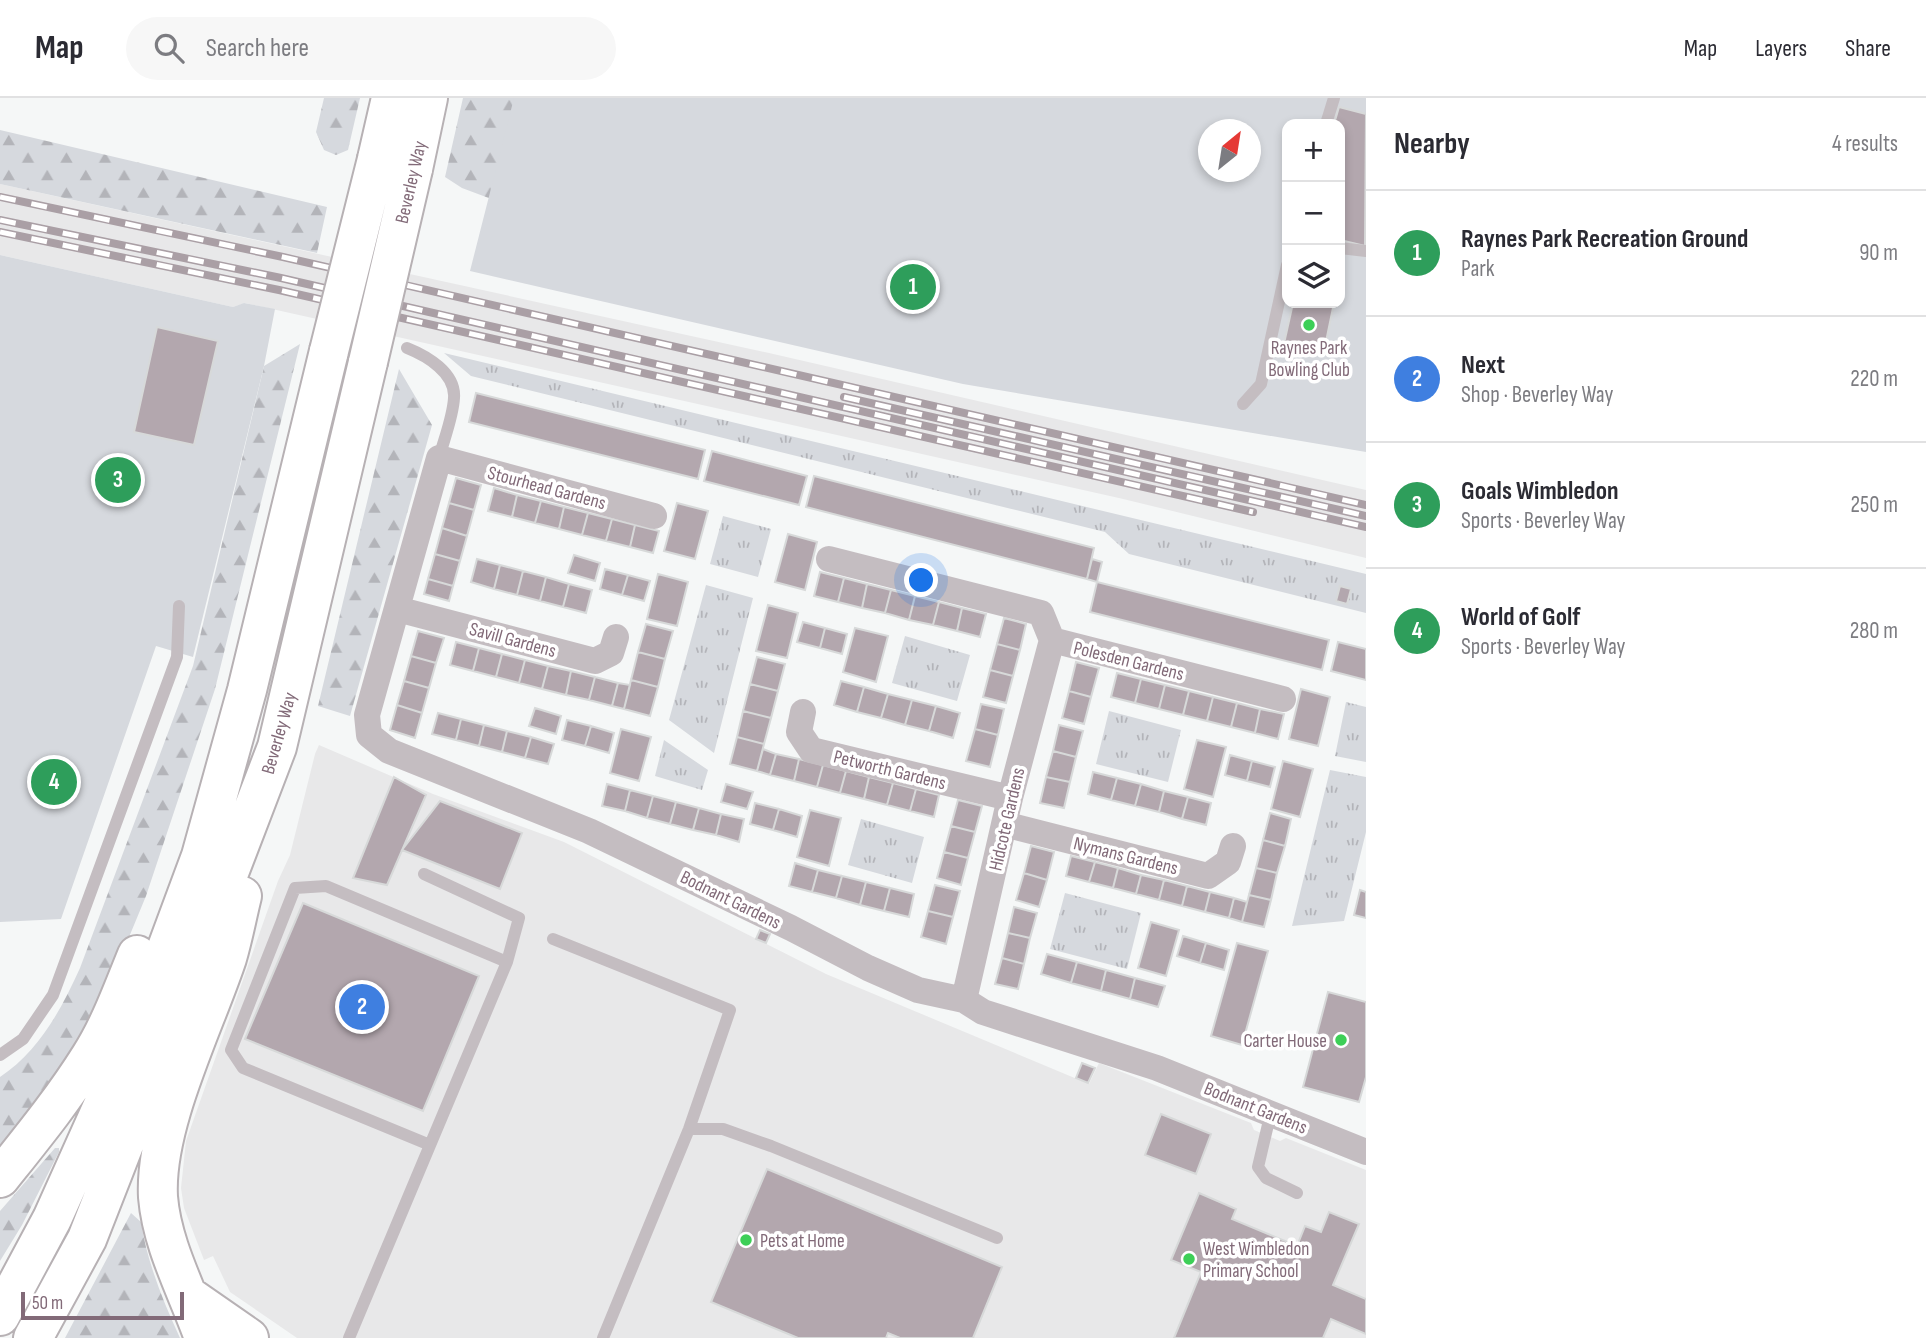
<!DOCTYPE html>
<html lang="en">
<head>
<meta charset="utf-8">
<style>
	body { margin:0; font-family:"Sofia Sans Condensed",sans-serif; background:#f7f7f7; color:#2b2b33 }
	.controls { position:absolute; right:21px; top:21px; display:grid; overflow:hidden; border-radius:14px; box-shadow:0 4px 10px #0003 }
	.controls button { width:63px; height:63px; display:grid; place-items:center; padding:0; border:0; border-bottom:2px solid #e1e1e2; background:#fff; color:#2b2b33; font:35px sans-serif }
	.compass { position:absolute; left:1198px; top:21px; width:63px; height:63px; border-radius:50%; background:#fff; box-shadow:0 4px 10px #0003; rotate:30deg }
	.scale { position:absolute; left:21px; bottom:18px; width:163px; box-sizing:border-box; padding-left:7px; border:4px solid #826a78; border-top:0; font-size:19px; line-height:24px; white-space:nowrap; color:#826a78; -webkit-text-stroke:5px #fff; paint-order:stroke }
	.you { position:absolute; left:922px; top:483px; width:24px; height:24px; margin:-18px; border:5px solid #fff; border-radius:50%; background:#1a73e8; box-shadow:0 0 0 10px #1a73e833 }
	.badge { display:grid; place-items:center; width:46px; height:46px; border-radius:50%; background:#337543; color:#fff; font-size:23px; font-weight:700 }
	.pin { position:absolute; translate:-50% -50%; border:4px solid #fff; box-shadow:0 2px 7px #0006 }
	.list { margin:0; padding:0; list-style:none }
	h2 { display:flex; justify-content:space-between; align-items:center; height:91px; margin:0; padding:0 28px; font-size:30px }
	h2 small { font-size:23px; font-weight:400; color:#7c7c81 }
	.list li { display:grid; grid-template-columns:46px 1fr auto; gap:21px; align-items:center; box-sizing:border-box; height:126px; padding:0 28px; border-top:2px solid #e1e1e2 }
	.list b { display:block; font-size:26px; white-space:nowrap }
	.list p { margin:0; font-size:23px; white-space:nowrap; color:#7c7c81 }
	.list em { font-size:23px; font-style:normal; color:#7c7c81 }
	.icon { flex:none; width:38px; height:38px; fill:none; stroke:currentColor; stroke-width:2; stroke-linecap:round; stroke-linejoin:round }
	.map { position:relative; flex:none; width:1366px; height:1240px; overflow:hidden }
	header { display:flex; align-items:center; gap:42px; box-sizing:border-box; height:98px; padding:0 35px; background:#fff; border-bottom:2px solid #e1e1e2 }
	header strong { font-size:33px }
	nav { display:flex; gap:38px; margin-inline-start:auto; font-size:24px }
	.search { width:490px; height:63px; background:#f7f7f7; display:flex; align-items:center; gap:18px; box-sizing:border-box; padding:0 24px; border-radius:38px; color:#7c7c81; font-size:26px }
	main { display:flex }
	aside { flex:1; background:#fff }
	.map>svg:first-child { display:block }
</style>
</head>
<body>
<header>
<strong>Map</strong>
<div class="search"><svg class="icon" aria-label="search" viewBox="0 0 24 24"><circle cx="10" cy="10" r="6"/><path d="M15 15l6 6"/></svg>Search here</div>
<nav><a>Map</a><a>Layers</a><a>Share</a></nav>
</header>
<main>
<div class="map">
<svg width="1366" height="1240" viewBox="0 0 1366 1240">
	<defs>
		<pattern id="grass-tufts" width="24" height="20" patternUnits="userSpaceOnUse" patternTransform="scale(1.75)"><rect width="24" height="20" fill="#d6d9de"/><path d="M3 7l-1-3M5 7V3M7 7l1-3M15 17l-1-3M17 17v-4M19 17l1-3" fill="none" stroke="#b3b4b9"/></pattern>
		<pattern id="forest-firs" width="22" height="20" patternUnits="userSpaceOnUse" patternTransform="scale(1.75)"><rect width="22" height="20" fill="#d6d9de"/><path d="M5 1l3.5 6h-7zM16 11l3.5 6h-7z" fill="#b3b4b9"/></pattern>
	</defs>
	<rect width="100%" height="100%" fill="#f5f7f7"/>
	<path fill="#e8e8e9" d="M0,86L769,255L1366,392V460L1119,400L245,205L233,209L0,157Z
		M319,647L433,696L564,744L826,876L1089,986L1099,965L1251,1025L1254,1032L1280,1043L1286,1040L1366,1072V1240H297L230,1194L213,1158L204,1162L184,1110L181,1090L186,1043L278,783L290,757L315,656Z"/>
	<path fill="url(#grass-tufts)" d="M444,255L1366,476V515L1129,456L1105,434L471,278Z
		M723,418L771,431L758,479L710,466Z
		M706,487L753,500L714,655L669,622Z
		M905,538L970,557L957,603L892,585Z
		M1346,604L1366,609V664L1335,658Z
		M1109,613L1181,632L1168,684L1096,666Z
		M664,642L708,672L702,692L655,678Z
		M1330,672L1366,679V734L1344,823L1292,828Z
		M861,721L924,739L912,785L848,767Z
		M1065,795L1141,815L1127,871L1050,851Z"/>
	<path fill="url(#forest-firs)" d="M324,0H360L348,52L336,57L324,52L316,34Z
		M463,0H655L494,102L462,90L445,79Z
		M0,32L327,109L317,155L0,86Z
		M300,246L215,591L146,798L108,890L77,948L0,1054V979C39,953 61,912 80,870L193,568L264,268Z
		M399,271L432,327L350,618L318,608Z
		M55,1050H59V1054L22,1127L0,1163V1113Z
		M131,1115L141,1124C147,1164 163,1203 180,1240H65Z"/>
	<path fill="#d6d9de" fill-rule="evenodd" d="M514,0H1366V354L963,286L470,173ZM1287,26H1340V205H1287ZM1209,32H1251V74H1209Z
		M0,157L233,209L244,205L275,211L264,268L193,559L156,548L61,821L0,824Z"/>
	<path fill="#b3a7ae" stroke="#d7d9d9" stroke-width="2" d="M1339,9L1366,16L1365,148L1340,142V26H1334Z
		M1293,205H1334L1323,258L1283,250Z
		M157,229L218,243L194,347L134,334Z
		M476,295L705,352L698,381L469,324Z
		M712,353L807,378L799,407L704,383Z
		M814,378L1094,450L1087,481L806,409Z
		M456,380L481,387L474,412L449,405Z
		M494,390L517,397L512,419L488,413Z
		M517,397L541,403L535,425L512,419Z
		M541,403L564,409L559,431L535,425Z
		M449,405L474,412L467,438L442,430Z
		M677,405L708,413L695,461L664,453Z
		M564,409L588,415L582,437L559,431Z
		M588,415L612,421L606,443L582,437Z
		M612,421L635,427L630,449L606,443Z
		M635,427L659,433L653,455L630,449Z
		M442,430L467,438L460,463L435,456Z
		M788,436L817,444L805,492L775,484Z
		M435,456L460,463L453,488L428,481Z
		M574,457L600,465L595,483L568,475Z
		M477,461L500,467L494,491L471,484Z
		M1092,461L1102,464L1097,484L1087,481Z
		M500,467L523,473L517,497L494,491Z
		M605,471L628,477L622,497L600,491Z
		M523,473L546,479L540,503L517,497Z
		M820,474L844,480L838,504L814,498Z
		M658,476L688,484L677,528L647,521Z
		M628,477L650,483L644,503L622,497Z
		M546,479L569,486L563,509L540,503Z
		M844,480L867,486L862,510L838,504Z
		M428,481L453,488L449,503L424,496Z
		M1097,484L1329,542L1322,572L1090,514Z
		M569,486L592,492L586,515L563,509Z
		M867,486L891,492L885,515L862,510Z
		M1340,488L1351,491L1347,506L1336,503Z
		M891,492L915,498L909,522L885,515Z
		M915,498L939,504L933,527L909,522Z
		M939,504L962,510L957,533L933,527Z
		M768,507L798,515L787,560L756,553Z
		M962,510L986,516L980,539L957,533Z
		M1004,520L1026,526L1020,552L997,546Z
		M803,524L825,530L820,550L797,544Z
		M646,526L673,533L665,561L638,554Z
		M825,530L847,536L842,556L820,550Z
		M855,530L888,538L876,584L843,574Z
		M418,533L444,540L436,565L411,558Z
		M456,544L479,550L473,573L450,567Z
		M1338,544L1366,551V582L1331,573Z
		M997,546L1020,552L1013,578L990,572Z
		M479,550L502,556L496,579L473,573Z
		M638,554L665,561L658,589L631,582Z
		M502,556L525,562L519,585L496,579Z
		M411,558L436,565L429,590L404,583Z
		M757,559L785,566L778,593L750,586Z
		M525,562L548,568L542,591L519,585Z
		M1076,564L1099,570L1091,599L1069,593Z
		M548,568L571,573L566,597L542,591Z
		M990,572L1013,578L1006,605L983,599Z
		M571,573L595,579L589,602L566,597Z
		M1117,575L1141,581L1135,605L1111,599Z
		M595,579L618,585L612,608L589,602Z
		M1141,581L1165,587L1159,611L1135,605Z
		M631,582L658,589L650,618L624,611Z
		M404,583L429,590L422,615L397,607Z
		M841,583L864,589L857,614L834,607Z
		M618,585L630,587L624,611L612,608Z
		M750,586L778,593L771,620L743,613Z
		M1165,587L1189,593L1183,617L1159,611Z
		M864,589L888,596L881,620L857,614Z
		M1301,591L1330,599L1318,648L1289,641Z
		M1069,593L1091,599L1084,626L1062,620Z
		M1189,593L1213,599L1207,623L1183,617Z
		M888,596L912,602L905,627L881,620Z
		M1213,599L1237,605L1231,629L1207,623Z
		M912,602L936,608L929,633L905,627Z
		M1237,605L1260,611L1255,635L1231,629Z
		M981,606L1004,611L998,637L975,631Z
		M397,607L422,615L415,640L390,632Z
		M936,608L960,615L953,640L929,633Z
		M535,610L561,618L556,636L529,628Z
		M1260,611L1284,616L1278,641L1255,635Z
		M743,613L771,620L764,646L737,639Z
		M438,615L461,621L456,642L432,636Z
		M461,621L484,627L479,648L456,642Z
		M567,622L591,628L585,648L562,642Z
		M484,627L507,633L502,654L479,648Z
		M1059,627L1083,633L1076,659L1053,653Z
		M591,628L614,635L609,655L585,648Z
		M621,631L651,639L639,683L610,675Z
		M975,631L998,637L990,669L966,663Z
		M507,633L531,639L525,660L502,654Z
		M531,639L554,646L548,666L525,660Z
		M737,639L764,646L757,673L730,666Z
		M1197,642L1226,649L1213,699L1184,691Z
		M763,651L776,656L770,677L757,673Z
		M1053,653L1076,659L1070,684L1046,679Z
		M776,656L799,661L794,683L770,677Z
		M1230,657L1252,663L1247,683L1225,677Z
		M799,661L823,667L817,689L794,683Z
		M1252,663L1275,669L1270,689L1247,683Z
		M1283,663L1313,671L1300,719L1271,711Z
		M823,667L846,673L840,695L817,689Z
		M846,673L869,679L864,701L840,695Z
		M1093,674L1117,680L1111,702L1088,696Z
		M394,679L426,697L387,787L353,780Z
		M869,679L893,685L887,707L864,701Z
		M1046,679L1070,684L1064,710L1040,705Z
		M1117,680L1141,686L1135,708L1111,702Z
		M893,685L916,691L910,713L887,707Z
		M607,686L630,692L625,713L602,708Z
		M726,686L753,694L747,711L721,704Z
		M1141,686L1164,693L1159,714L1135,708Z
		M916,691L939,697L934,719L910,713Z
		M630,692L653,698L647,720L625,713Z
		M1164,693L1188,699L1182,721L1159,714Z
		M653,698L676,704L670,726L647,720Z
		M1188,699L1211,705L1206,727L1182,721Z
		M958,702L982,708L975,734L951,728Z
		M440,703L522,735L500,791L402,752Z
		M676,704L699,710L693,732L670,726Z
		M755,705L779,711L773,732L750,726Z
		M699,710L721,716L716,737L693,732Z
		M779,711L802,718L797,739L773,732Z
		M810,712L841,720L829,768L797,759Z
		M1270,715L1291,721L1285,748L1263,742Z
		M721,716L744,721L739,744L716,737Z
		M951,728L975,734L968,760L944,754Z
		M1263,742L1285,748L1277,775L1256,770Z
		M1031,748L1054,754L1047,782L1024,775Z
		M944,754L968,760L961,787L937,780Z
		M1071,758L1095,764L1089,784L1066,778Z
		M1095,764L1118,770L1113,790L1089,784Z
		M795,765L818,772L812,794L789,788Z
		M1118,770L1141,777L1136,796L1113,790Z
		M1256,770L1277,775L1271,802L1249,797Z
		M818,772L842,778L836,800L812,794Z
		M1024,775L1047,782L1039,809L1016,802Z
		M1141,777L1164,782L1159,802L1136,796Z
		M842,778L866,784L860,807L836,800Z
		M1164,782L1187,788L1182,808L1159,802Z
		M866,784L890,790L884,813L860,807Z
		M935,787L960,793L953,819L928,813Z
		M1187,788L1210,794L1205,814L1182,808Z
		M890,790L914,796L909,819L884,813Z
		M1360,792L1366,794V820L1354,817Z
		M1210,794L1234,800L1229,820L1205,814Z
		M1249,797L1271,802L1264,829L1242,824Z
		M1234,800L1247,804L1242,824L1229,820Z
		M303,805L479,878L423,1013L245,941Z
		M1014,809L1037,815L1030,840L1008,835Z
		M928,813L953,819L946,846L921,839Z
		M1151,824L1179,832L1166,878L1138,870Z
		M760,832L770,836L766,845L756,841Z
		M1008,835L1030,840L1024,866L1002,860Z
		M1183,838L1206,845L1200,865L1177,858Z
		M1206,845L1229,852L1224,872L1200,865Z
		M1237,845L1268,853L1242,947L1211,938Z
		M1047,856L1077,864L1071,885L1041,876Z
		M1002,860L1024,866L1018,891L995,886Z
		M1077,864L1106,872L1101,893L1071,885Z
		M1106,872L1135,880L1130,901L1101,893Z
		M1135,880L1165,888L1158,909L1130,901Z
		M1328,894L1366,904V979L1359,1004L1303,989Z
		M1082,965L1095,970L1088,985L1076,980Z
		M1161,1016L1211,1036L1196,1076L1145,1057Z
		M767,1071L1002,1169L973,1240H900L888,1235L886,1240H798L711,1204Z
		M1199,1095L1236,1111L1232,1121L1297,1148L1305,1128L1321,1134L1329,1114L1359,1126L1333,1187L1366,1201V1236L1331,1221L1323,1240H1174L1201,1174L1171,1162Z"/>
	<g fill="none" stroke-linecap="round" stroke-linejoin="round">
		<g stroke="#b7b1b4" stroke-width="42">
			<path id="highway" d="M377,61L391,0
				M413,71L428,0
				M0,1080C31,1041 63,1002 90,959C110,928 123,891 137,857
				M190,1199L249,1240
				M0,1218L52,1121L135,936L201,758L247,592L329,253
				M33,1240L87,1141L168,934L277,649L368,264
				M204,1240C188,1194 162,1148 158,1099C154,1027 204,929 227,860C233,840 237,818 242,798"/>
		</g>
		<path stroke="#c4bdc1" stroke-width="12" d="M1326,26L1334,0
			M1340,150L1366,153
			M407,250C427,258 456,275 454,300C453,319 444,341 439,360
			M1243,306L1261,286L1287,167
			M553,841L730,912L689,1031L603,1240
			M0,957L23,941L53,897L177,559L179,508
			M1271,1014L1258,1069L1266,1080L1297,1095
			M689,1031H723L771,1048L997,1140
			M430,1047L243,970L231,952L295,790L326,788L507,864
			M349,1240L507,864L519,820L424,776"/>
		<path stroke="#c4bdc1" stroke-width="26" d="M654,418L439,360L367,617L369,637L389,653L589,733L791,830L868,870L918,892L964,902L983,914L1157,970L1366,1054
			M829,461L1041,515L1052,542L1283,601
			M397,511L595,563L611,555L616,539
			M803,614L799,634L811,652L1010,700
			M1004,726L1208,778L1228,764L1233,748
			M964,902L1010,700L1052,542"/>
		<use href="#highway" stroke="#fff" stroke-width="38"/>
		<g stroke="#aa9fa5" stroke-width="8">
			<path id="rail" d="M0,99L283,159L1366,407
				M0,122L281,180L1366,429
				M0,134L279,192L1253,414
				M844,299L1366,418"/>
		</g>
		<use href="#rail" stroke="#fff" stroke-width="5" stroke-dasharray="16" stroke-linecap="butt"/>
		<g stroke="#b7b1b4" stroke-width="42" stroke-linecap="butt">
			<path id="highway-bridge" d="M329,253L377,61
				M368,264L413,71"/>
		</g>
		<use href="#highway-bridge" stroke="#fff" stroke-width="38"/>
	</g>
	<g fill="#3dcf57" stroke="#fff" stroke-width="2.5">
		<circle cx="1309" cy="227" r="7"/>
		<circle cx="1341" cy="942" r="7"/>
		<circle cx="746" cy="1142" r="7"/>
		<circle cx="1189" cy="1161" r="7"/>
	</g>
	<g text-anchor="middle" stroke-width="7" stroke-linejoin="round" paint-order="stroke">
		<g font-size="19" fill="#826a78" stroke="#fff">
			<text transform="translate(410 84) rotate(-77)" y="7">Beverley Way</text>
			<text transform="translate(547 389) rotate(15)" y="7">Stourhead Gardens</text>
			<text transform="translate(513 541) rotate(15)" y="7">Savill Gardens</text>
			<text transform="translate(1129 562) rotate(14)" y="7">Polesden Gardens</text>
			<text transform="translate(278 635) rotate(-74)" y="7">Beverley Way</text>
			<text transform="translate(890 671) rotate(14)" y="7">Petworth Gardens</text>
			<text transform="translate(1006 721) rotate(-77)" y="7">Hidcote Gardens</text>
			<text transform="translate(1126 757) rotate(14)" y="7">Nymans Gardens</text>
			<text transform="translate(731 801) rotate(26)" y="7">Bodnant Gardens</text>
			<text transform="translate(1256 1009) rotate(22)" y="7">Bodnant Gardens</text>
		</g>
		<g font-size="19" fill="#826a78" stroke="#fff" text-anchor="start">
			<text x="1309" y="256" text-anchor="middle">Raynes Park<tspan x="1309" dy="22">Bowling Club</tspan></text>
			<text x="1327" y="949" text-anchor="end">Carter House</text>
			<text x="760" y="1149">Pets at Home</text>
			<text x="1203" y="1157">West Wimbledon<tspan x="1203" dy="22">Primary School</tspan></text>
		</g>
	</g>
</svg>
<div class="controls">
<button>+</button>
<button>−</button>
<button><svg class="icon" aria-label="layers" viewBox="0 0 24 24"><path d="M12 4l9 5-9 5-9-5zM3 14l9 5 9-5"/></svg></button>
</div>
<svg class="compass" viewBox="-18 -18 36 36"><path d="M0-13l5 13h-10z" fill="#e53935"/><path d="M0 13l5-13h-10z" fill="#7c7c81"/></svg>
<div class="scale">50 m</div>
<div class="you"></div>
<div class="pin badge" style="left:913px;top:189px;background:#2e9e5b">1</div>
<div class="pin badge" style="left:362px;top:909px;background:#3f7fe0">2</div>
<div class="pin badge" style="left:118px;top:382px;background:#2e9e5b">3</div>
<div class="pin badge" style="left:54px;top:684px;background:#2e9e5b">4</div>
</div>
<aside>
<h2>Nearby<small>4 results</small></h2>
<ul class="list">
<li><span class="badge" style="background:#2e9e5b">1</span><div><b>Raynes Park Recreation Ground</b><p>Park</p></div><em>90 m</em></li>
<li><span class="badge" style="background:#3f7fe0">2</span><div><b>Next</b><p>Shop · Beverley Way</p></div><em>220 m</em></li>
<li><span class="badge" style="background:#2e9e5b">3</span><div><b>Goals Wimbledon</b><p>Sports · Beverley Way</p></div><em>250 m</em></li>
<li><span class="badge" style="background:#2e9e5b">4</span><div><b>World of Golf</b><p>Sports · Beverley Way</p></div><em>280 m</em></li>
</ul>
</aside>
</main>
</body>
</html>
